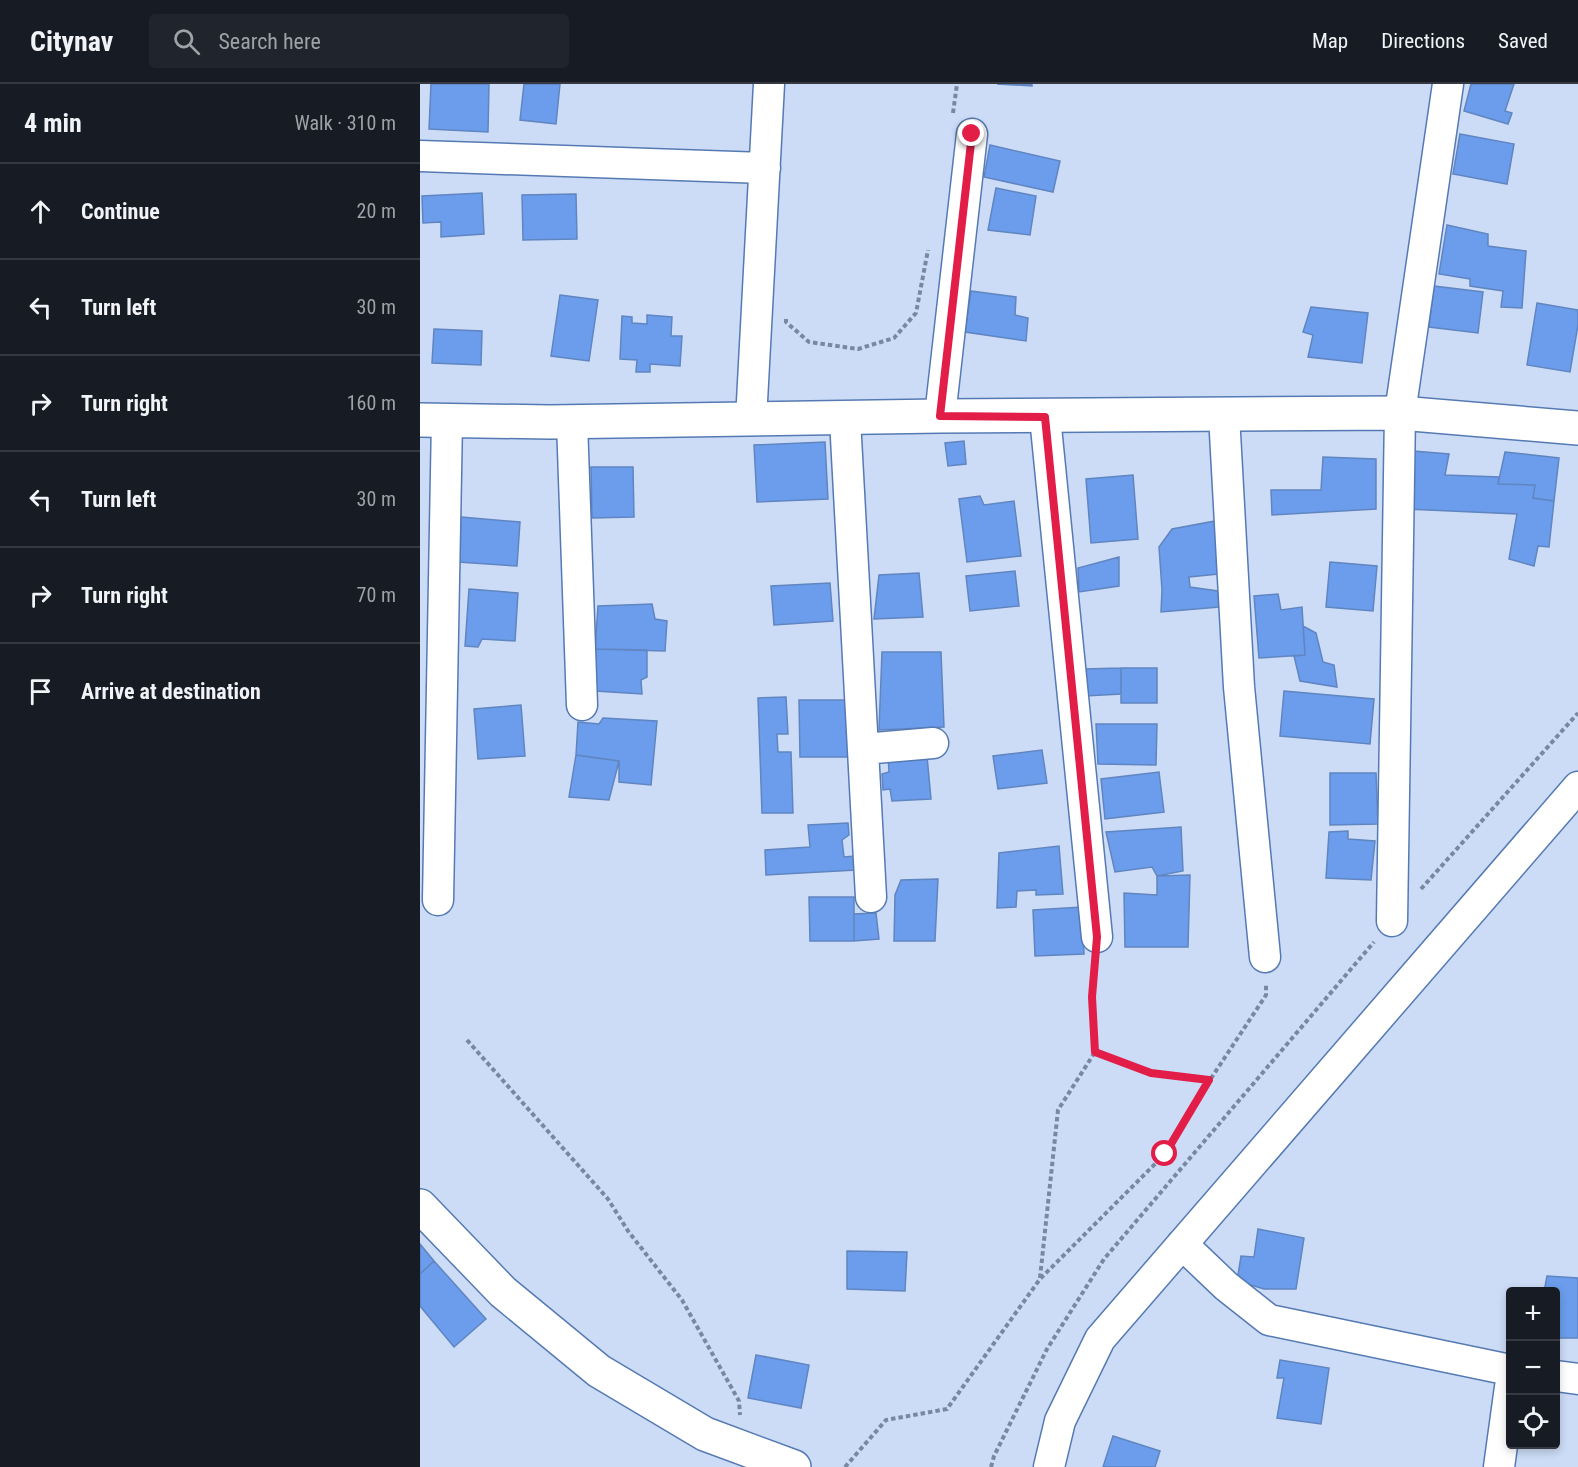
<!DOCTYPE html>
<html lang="en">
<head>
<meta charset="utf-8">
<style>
	body { margin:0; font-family:"Roboto Condensed",sans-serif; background:#20242c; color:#f1f3f6 }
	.controls { position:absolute; right:18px; bottom:18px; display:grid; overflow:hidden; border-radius:6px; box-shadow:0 3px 9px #0003 }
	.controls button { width:54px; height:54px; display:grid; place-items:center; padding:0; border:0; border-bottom:2px solid #363941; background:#171b24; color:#f1f3f6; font:30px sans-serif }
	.stop { position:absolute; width:18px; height:18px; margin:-14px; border:4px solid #e11d48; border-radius:50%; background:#fff }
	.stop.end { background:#e11d48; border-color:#fff; box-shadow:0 2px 6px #0008 }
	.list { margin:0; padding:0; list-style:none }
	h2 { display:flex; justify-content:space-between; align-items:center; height:78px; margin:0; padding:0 24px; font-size:26px }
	h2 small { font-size:20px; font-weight:400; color:#9ea1a6 }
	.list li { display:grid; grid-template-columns:39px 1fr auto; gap:18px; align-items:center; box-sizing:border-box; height:96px; padding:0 24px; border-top:2px solid #363941 }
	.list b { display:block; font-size:22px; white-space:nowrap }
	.list em { font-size:20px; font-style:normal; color:#9ea1a6 }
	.icon { flex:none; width:33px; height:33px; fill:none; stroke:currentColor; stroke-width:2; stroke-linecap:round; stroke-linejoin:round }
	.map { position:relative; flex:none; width:1158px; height:1383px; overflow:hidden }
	header { display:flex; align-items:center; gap:36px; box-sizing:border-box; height:84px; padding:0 30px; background:#171b24; border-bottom:2px solid #363941 }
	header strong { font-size:28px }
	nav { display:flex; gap:33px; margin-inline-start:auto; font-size:21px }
	.search { width:420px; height:54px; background:#20242c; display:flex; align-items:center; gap:15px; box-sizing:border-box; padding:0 21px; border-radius:6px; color:#9ea1a6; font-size:22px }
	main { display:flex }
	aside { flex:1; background:#171b24 }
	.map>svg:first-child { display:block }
</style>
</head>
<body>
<header>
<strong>Citynav</strong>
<div class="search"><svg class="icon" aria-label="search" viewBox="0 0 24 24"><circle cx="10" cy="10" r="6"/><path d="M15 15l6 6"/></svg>Search here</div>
<nav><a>Map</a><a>Directions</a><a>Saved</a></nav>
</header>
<main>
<aside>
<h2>4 min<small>Walk · 310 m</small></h2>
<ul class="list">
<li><svg class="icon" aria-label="ahead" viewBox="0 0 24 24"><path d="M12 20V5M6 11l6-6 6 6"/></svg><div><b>Continue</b></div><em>20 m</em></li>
<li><svg class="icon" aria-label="left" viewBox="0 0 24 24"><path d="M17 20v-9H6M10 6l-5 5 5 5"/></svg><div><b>Turn left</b></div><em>30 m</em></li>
<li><svg class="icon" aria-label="right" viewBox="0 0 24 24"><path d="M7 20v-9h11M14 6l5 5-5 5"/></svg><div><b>Turn right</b></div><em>160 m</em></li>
<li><svg class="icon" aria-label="left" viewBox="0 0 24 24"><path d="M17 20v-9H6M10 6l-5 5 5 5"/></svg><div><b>Turn left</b></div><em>30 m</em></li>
<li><svg class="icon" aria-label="right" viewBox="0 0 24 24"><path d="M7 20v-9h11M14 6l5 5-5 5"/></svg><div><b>Turn right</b></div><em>70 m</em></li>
<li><svg class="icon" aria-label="arrive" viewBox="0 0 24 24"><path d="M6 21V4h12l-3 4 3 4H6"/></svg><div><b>Arrive at destination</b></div></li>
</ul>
</aside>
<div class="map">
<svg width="1158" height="1383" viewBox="0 0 1158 1383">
	<rect width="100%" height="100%" fill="#ccdcf6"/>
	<path fill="#6b9dec" stroke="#6085c0" stroke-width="1.5" d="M11,0H69L68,48L9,45Z
		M104,0H140L136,40L100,36Z
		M577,0H612V2Z
		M1051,0H1094L1085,27L1092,29L1088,40L1044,27Z
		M1040,50L1094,60L1087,100L1033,90Z
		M570,61L640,77L633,108L564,93Z
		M576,104L616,112L610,151L568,146Z
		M62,109L64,150L21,153V138L3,139L2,112Z
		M156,110L157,155L103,156L102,111Z
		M1027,141L1068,150V162L1106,167L1102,224L1081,223L1083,207L1050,202V195L1019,190Z
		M1014,202L1063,208L1058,249L1009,243Z
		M551,207L596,213L595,231L608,234L606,257L545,248Z
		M140,211L178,216L169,277L131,272Z
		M1117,219L1158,226V241L1150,288L1107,281Z
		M891,223L948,229L942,279L888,273L893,251L883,248Z
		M227,231L252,233L251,252H262L260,282L230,280V288H216L217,276L200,275L202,232L212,233V239L227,240Z
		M14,245L62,247L61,281L12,279Z
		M544,357L546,380L528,382L525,359Z
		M405,358L408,415L337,418L334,361Z
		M993,367L1029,370L1025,391L1079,393L1078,400L1115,401L1113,414L1134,417L1129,463L1118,462L1114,482L1089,475L1097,430L986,425Z
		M1085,368L1139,374L1134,417L1113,414L1115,401L1078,400Z
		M903,373L956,375V425L852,431L851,406H901Z
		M171,383H213L214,433L172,434Z
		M713,391L718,455L671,459L666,395Z
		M560,412L564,421L594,417L601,472L547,478L539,415Z
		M41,433L100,438L97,482L38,478Z
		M795,437L798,490L769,493L770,503L798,507L799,523L741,528L742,506L739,463L752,445Z
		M699,473V502L659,508L658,484Z
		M910,478L957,482L953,527L906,523Z
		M595,487L599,522L550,527L546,492Z
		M499,489L503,533L454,535L459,491Z
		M410,499L413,537L354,541L351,502Z
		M49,505L98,509L95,557L62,555L58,563L45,562Z
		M858,510L861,526L882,523L885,571L839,574L834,512Z
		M232,520L235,535L247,537L245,567L175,565L178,522Z
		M883,542L896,549L903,578L914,581L917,603L880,597L874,572L885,571Z
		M175,565L227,566V593L221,596L222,610L175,607Z
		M462,568H521L524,643L459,646Z
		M701,584H737V619H701Z
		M701,584V610L665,612L663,585Z
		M864,607L954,615L950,660L860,652Z
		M366,613L368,650H357L358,668H371L373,729H342L338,614Z
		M379,616H430L431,673H380Z
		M101,621L105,672L58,675L54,625Z
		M183,634L237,637L231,701L199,698V677L156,671L158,638L179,640Z
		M676,640H737L736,681L678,680Z
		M622,666L627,699L578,705L573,672Z
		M156,671L199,677L189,716L149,713Z
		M468,671L507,672L511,715L472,717L470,705L463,706L462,690L469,688Z
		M739,688L744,728L685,735L681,695Z
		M910,689H956L958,740L910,741Z
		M428,739L429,751L422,756L424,773L435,772L436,786L346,791L345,766L390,763L388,741Z
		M761,743L763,787L737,792L732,783L695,788L686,748Z
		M928,747V755L955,757L951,796L906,794L909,748Z
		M639,762L643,810L616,811V806L597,807L596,823L577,824L579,769Z
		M770,791L768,863H705L704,809L737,811V792Z
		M518,795L515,857H474L475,811L481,796Z
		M389,813H434V857H390Z
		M662,823L664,870L615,872L613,826Z
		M456,829L459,855L434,857V830Z
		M838,1145L884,1154L876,1205H844L817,1197L821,1172L834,1173Z
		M0,1160L14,1177L0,1190Z
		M427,1167L487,1168L485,1207L427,1205Z
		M14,1177L66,1235L34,1263L0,1222V1190Z
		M1127,1192L1158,1194V1254H1136V1208H1124Z
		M336,1271L389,1281L381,1324L328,1314Z
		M860,1276L909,1284L901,1340L857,1334L864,1294H857Z
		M693,1352L740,1367L735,1383H683Z"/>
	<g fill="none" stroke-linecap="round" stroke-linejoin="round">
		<g stroke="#557ab3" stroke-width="33">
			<path id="minor" d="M0,72L345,84
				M804,331L819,603L845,873
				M520,332L552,50
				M625,333L677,853
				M425,335L451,813
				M331,336L349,0
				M152,338L162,621
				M443,665L513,659
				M18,816L27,336
				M972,837L980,329L1028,0
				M762,1160L806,1202L849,1236L1090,1286
				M1136,1292L1158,1295
				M629,1383L640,1337L680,1255L1158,703
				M1079,1383L1090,1303"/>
		</g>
		<g stroke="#557ab3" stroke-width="36">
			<path id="tertiary" d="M0,336L130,338L520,332L980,329L1158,344
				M0,1122L83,1208L179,1287L285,1350L374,1383"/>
		</g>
		<path stroke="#7888a1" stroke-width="4" stroke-dasharray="4.5 3" stroke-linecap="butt" d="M533,29L537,0
			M366,235V238L389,258L438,265L474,254L496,229L508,166
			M1001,805L1158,629
			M675,879L672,913L675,968L731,989L790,996L846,911V901
			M47,956L188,1115L208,1147L262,1216L319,1317L320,1331
			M620,1194L638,1026L675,968
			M425,1383L466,1336L527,1325L620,1195L745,1070L790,996
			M571,1383L574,1372L627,1265L684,1175L954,858"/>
		<use href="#minor" stroke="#fff" stroke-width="30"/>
		<use href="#tertiary" stroke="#fff" stroke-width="33"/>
	</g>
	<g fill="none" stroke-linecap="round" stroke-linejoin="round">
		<path stroke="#e11d48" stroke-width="8" d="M552,50L520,332L625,333L677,853L672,913L675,968L731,989L789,996L745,1070"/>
	</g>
</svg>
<div class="controls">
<button>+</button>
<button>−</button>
<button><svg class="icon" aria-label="locate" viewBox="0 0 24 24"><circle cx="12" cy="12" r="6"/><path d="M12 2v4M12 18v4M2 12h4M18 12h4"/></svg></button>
</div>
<div class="stop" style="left:745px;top:1070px"></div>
<div class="stop end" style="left:552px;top:50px"></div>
</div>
</main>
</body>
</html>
